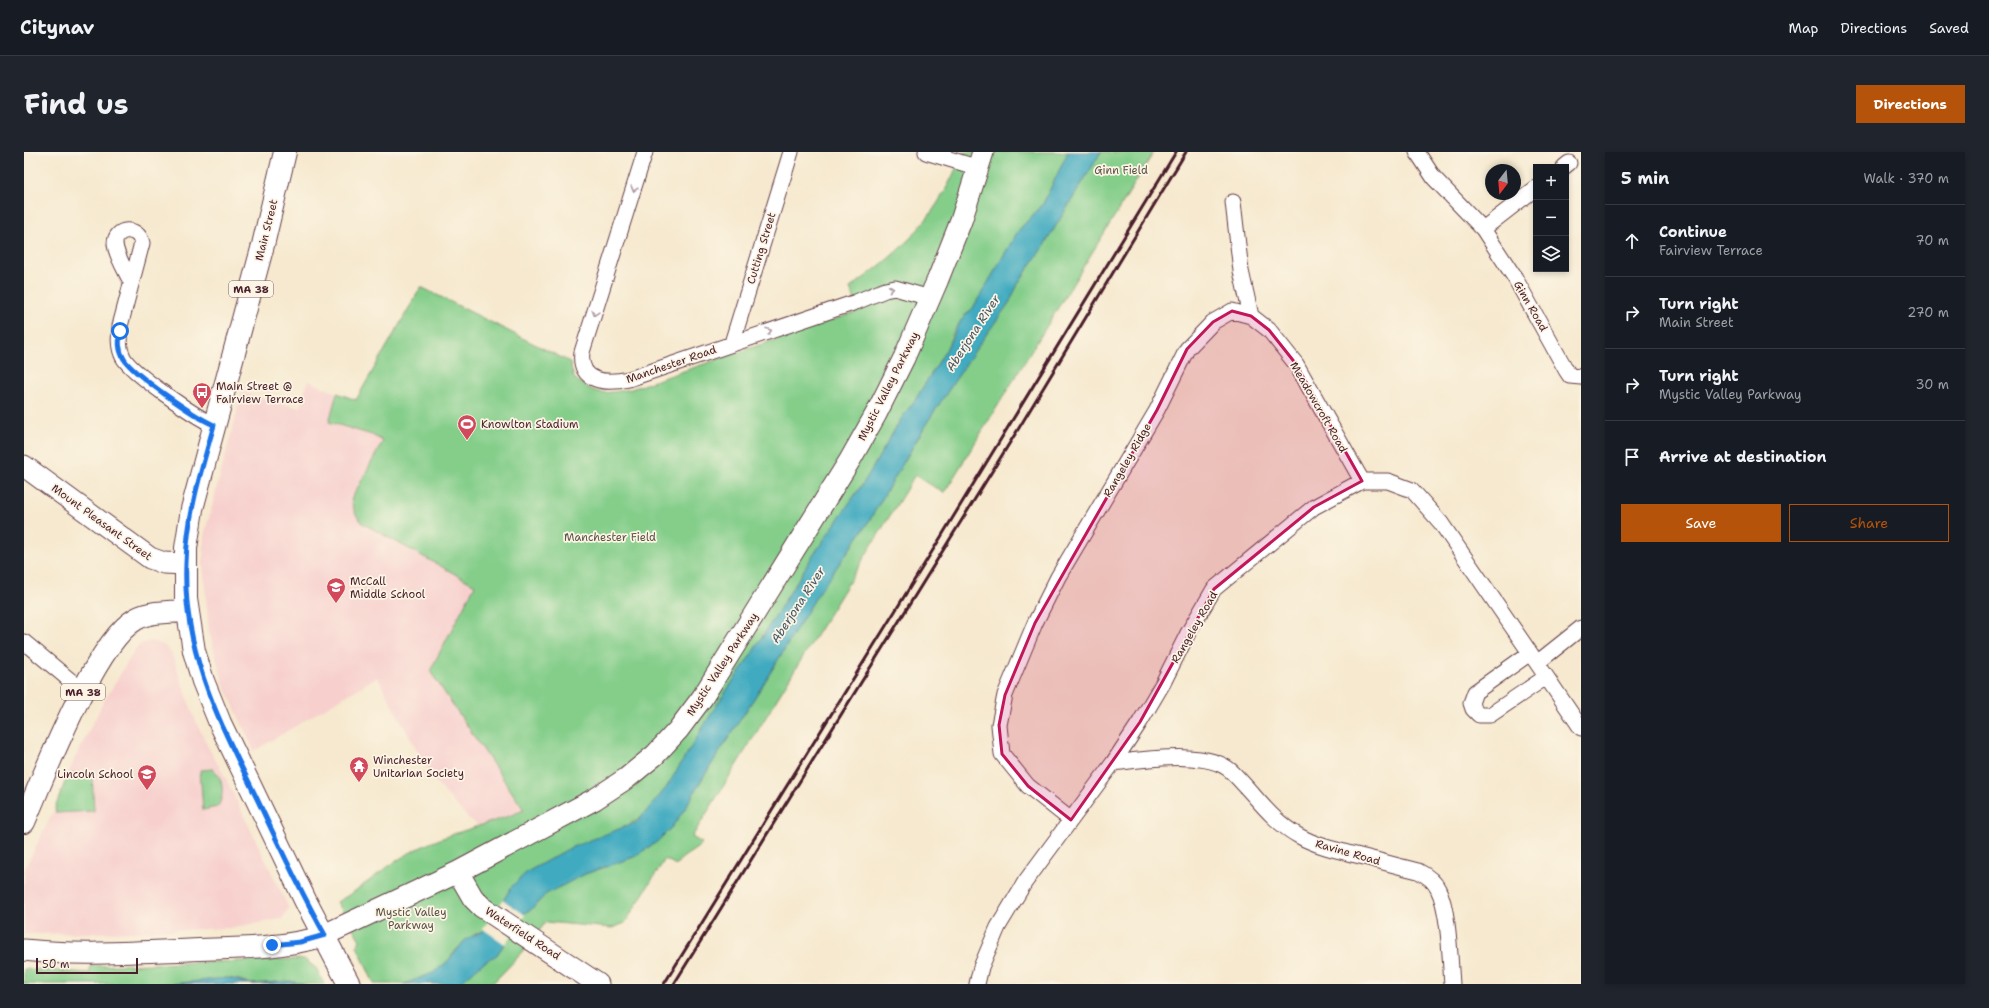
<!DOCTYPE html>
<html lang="en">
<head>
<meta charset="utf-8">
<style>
	body { margin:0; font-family:"Shantell Sans",sans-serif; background:#20242c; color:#f1f3f6 }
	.controls { position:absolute; right:12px; top:12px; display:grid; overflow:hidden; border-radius:0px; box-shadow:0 2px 6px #0003 }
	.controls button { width:36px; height:36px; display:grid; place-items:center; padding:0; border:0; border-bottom:1px solid #363941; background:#171b24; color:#f1f3f6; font:20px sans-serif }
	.compass { position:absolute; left:1461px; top:12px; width:36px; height:36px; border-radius:50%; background:#171b24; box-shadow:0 2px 6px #0003; rotate:196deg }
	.scale { position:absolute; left:12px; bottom:10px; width:102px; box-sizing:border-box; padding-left:4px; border:2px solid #4a1f2b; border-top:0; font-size:11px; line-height:14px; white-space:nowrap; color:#4a1f2b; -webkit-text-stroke:3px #fcf5e5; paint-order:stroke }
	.stop { position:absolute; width:12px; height:12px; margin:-9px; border:3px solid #1a73e8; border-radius:50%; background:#fff }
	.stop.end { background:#1a73e8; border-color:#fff; box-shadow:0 1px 4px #0008 }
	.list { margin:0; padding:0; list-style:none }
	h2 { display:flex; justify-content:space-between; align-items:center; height:52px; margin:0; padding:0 16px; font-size:17px }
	h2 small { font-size:13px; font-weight:400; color:#9ea1a6 }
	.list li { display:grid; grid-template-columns:26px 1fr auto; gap:12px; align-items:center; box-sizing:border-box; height:72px; padding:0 16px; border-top:1px solid #363941 }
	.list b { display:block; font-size:15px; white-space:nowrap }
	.list p { margin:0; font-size:13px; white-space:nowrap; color:#9ea1a6 }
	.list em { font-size:13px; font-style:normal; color:#9ea1a6 }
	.actions { display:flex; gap:8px; padding:12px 16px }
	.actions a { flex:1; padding:9px 0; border:1px solid #b45309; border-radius:0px; text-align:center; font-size:14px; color:#b45309 }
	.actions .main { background:#b45309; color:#fff }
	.icon { flex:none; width:22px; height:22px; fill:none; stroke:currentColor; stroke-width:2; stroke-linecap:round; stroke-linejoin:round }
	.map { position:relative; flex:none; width:1557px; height:832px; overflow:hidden; border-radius:0px }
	header { display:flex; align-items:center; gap:24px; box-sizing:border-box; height:56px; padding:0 20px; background:#171b24; border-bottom:1px solid #363941 }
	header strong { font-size:19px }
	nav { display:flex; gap:22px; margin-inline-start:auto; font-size:14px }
	.intro { display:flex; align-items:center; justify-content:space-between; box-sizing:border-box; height:96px; padding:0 24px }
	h1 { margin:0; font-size:28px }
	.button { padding:10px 18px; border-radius:0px; background:#b45309; color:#fff; font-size:14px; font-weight:700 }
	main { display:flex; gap:24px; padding:0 24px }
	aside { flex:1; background:#171b24; border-radius:0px; box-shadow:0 2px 6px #0003 }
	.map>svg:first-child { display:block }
</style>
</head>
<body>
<header>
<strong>Citynav</strong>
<nav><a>Map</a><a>Directions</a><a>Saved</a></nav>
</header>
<div class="intro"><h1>Find us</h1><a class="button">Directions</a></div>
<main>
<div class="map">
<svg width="1557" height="832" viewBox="0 0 1557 832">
	<rect width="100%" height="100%" fill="#fcf5e5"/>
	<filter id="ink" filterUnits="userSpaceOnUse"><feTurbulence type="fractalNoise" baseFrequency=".025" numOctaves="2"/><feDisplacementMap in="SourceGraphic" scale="8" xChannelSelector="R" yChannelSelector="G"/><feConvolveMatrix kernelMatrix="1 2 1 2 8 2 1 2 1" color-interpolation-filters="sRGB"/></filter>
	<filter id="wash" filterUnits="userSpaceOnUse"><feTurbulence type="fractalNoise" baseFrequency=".012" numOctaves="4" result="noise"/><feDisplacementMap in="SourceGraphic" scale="16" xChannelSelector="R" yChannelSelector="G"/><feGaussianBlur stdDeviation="0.9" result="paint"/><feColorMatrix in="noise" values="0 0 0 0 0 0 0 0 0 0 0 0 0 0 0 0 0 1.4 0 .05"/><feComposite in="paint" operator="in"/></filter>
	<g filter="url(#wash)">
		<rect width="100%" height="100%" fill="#f6e9cf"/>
		<path fill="#f7d0cd" d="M284,229L313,241L305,270L348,283L360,289L327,348L331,361L338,371L451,433L406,519L501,658L455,674L444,666L409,627L353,525L230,599L199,530L185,480L179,412L180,384L218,241L276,256Z
			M128,489L140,493L148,502L170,565L184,595L199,621L265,756L258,767L205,776L82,781L0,782V721L3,712L31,656L50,608L80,549L111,498L116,492Z"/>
		<path fill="#84ce8a" stroke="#67765a" d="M939,0H1044L1019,52L994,79L949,156L941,163L930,179L922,198L891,248L877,267L842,327L788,405L727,503L692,554L646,631L618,666L587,681L546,696L503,720L485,739L480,749L461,778L451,782L432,798L423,810L409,821L380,832H350L333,794L336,788L313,750C341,735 363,712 391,698C426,680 465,673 500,658L406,519L451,433L338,371L331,361L327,348L359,289L348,283L305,270L313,241L332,248L397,135L546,210L550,226C574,244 578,242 607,237L835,159L826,136C882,96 913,66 939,0Z
			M1077,0H1130L920,341L891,323L668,685L678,691C671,700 658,703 652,713L641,707L601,771L588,776L522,770L497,802L468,832H435L459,811L475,800L499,762L522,742L561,722L610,705L634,689L648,675L660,658L678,627L740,531L792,445L845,369L904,269L954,194L985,151L995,130L1019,95Z
			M189,617C200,626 201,645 193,655L179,658L176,618Z
			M68,621L70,659L32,661L31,656L44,622Z
			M280,807L293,817L300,832H279L267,829L227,832L216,828L203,826L148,832H0V817L66,821V814Z"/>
		<path fill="#40aac0" stroke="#456476" d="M1044,0H1077L1019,95L995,130L985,151L954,194L904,269L845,369L792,445L740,531L678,627L660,658L648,675L634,689L610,705L561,722L522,742L507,758L499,762L473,803L459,811L435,832H380L409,821L423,810L441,788L461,778L488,734L503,720L546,696L613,670L642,636L692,554L727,503L788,405L842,327L877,267L891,248L922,198L937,168L949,156L994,79L1019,52Z
			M203,826C212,827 220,831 228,832C245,832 262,826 279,832H148Z"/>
		<path fill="#f6e9cf" d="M479,748L501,763L481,792L459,777Z"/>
	</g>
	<g filter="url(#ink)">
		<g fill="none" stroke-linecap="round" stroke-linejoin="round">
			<g stroke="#643d44" stroke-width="17">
				<path id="street" d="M621,0L558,200C554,231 583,232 605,227L832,150L861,138L871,136L906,146
					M902,0L955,16
					M1393,0L1410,26L1459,77L1491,126L1542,218L1546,224L1557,225
					M1540,15L1545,11
					M1209,50L1217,119L1227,164L1245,178L1272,212L1338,329
					M1459,77L1512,36
					M107,130C102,119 92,104 91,92C91,75 114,74 118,91L96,174C95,185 94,195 99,205C107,221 172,265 190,273
					M708,191L767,0
					M1557,476L1513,511L1557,576
					M0,490L59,539
					M1506,501L1451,540L1447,551L1449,557L1455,563H1466L1522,525
					M1089,611C1119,608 1184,597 1207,619C1230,641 1246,668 1275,684C1293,694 1312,698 1332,703C1353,708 1373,714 1394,719C1402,723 1410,728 1414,737C1425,758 1426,807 1428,832
					M1047,668L1004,634L978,602L975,573L981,543L1011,471L1034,425L1133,258L1163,197L1189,170L1208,159L1227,164
					M953,832L957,815L974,775L1001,730L1089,611L1116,570L1139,531L1164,481L1190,437L1290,355L1338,329H1364L1388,338L1417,371L1513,511"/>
			</g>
			<g stroke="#643d44" stroke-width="23">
				<path id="secondary" d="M0,314L126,406L140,411L162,412
					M434,720L449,746L458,755L574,832
					M0,798C55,804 110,800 165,798C208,796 254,797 296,785L434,720L571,647L603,626L631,603L654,578L678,546L826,308L852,262L880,206L914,127L937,69L959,0"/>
			</g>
			<g stroke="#643d44" stroke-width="24">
				<path id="primary" d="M261,0L239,93L168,357L162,396V447L170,499L179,529L196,571L282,750L325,832
					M0,670C20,624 71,490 112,467C127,459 147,460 163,459"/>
			</g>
			<use href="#street" stroke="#fff" stroke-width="15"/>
			<use href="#secondary" stroke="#fff" stroke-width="21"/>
			<use href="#primary" stroke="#fff" stroke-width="22"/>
			<path stroke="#4a1f2b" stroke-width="3" d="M640,832L909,398L1152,0
				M650,832L998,271L1162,0"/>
		</g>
		<defs><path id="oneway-chevron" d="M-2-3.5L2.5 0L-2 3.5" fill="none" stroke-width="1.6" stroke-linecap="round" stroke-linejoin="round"/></defs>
		<g stroke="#ae9aa0">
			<use href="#oneway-chevron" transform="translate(610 37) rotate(107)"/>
			<use href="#oneway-chevron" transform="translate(867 137) rotate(-6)"/>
			<use href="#oneway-chevron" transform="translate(571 161) rotate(107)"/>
			<use href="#oneway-chevron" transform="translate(745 179) rotate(-18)"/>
		</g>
	</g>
	<g fill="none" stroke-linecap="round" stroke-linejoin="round" filter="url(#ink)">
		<path stroke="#1a73e8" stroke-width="5" d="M96,179C95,189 94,198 100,207C109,222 171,265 190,273C177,319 163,364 162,411C158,502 197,572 235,651C256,696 277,740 301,783L276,790L248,793"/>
	</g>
	<path fill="#c2185b" fill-opacity="0.2" stroke="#c2185b" stroke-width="3" stroke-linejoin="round" d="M1208,159L1227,164L1245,178L1272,212L1338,329L1290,355L1190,437L1116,570L1047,668L1004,634L978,602L975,573L981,543L1011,471L1133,258L1163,197L1189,170Z"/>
	<defs>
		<g id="bus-pin" transform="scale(1)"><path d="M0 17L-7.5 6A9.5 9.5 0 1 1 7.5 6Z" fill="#d1495b" stroke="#fcf5e5"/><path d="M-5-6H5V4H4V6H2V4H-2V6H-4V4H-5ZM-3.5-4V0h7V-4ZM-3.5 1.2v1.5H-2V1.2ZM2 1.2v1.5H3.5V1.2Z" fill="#fff"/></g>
		<g id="stadium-pin" transform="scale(1)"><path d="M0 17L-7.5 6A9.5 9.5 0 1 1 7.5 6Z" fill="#d1495b" stroke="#fcf5e5"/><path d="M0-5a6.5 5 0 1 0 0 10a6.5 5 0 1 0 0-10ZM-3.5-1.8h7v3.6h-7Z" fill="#fff"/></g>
		<g id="school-pin" transform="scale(1)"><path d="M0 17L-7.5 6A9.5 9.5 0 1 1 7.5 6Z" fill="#d1495b" stroke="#fcf5e5"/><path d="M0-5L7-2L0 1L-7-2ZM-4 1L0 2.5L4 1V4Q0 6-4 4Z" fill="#fff"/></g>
		<g id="temple-pin" transform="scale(1)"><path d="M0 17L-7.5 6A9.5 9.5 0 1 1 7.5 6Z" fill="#d1495b" stroke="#fcf5e5"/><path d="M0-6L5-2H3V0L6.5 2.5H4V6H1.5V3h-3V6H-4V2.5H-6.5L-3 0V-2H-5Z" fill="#fff"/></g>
	</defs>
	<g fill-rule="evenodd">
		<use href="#bus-pin" x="178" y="240"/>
		<use href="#stadium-pin" x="443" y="272"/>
		<use href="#school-pin" x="312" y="435"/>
		<use href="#temple-pin" x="335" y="614"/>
		<use href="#school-pin" x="123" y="622"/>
	</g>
	<g text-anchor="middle" stroke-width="3.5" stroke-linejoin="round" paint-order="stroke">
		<g fill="#fcf5e5" stroke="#7f5f63" stroke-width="1">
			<rect x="205" y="129" width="44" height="16" rx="3"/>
			<rect x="37" y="532" width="44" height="16" rx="3"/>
		</g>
		<g font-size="10" font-weight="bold" fill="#4a1f2b">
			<text x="227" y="141">MA 38</text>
			<text x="59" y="544">MA 38</text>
		</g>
		<g font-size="11" fill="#5b5448" stroke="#fcf5e5">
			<text x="1097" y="22">Ginn Field</text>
			<text x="586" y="389">Manchester Field</text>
			<text x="387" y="764">Mystic Valley<tspan x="387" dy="13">Parkway</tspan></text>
		</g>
		<g font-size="11" fill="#4a1f2b" stroke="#fcf5e5">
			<text transform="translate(242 78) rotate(-76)" y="4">Main Street</text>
			<text transform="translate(737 96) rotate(-73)" y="4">Cutting Street</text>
			<text transform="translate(1507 154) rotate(60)" y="4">Ginn Road</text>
			<text transform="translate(647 212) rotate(-19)" y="4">Manchester Road</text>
			<text transform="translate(864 234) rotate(-63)" y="4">Mystic Valley Parkway</text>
			<text transform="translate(1295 255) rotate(60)" y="4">Meadowcroft Road</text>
			<text transform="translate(1103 308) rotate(-60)" y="4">Rangeley Ridge</text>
			<text transform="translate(78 370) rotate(36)" y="4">Mount Pleasant Street</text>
			<text transform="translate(1170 475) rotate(-60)" y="4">Rangeley Road</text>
			<text transform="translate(698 512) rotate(-57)" y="4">Mystic Valley Parkway</text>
			<text transform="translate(1324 700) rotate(16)" y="4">Ravine Road</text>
			<text transform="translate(499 781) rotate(33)" y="4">Waterfield Road</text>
		</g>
		<g font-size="11" fill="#4a1f2b" stroke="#fcf5e5" text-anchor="start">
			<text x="192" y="238">Main Street @<tspan x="192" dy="13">Fairview Terrace</tspan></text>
			<text x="457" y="276">Knowlton Stadium</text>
			<text x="326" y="433">McCall<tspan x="326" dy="13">Middle School</tspan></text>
			<text x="349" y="612">Winchester<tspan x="349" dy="13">Unitarian Society</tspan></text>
			<text x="109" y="626" text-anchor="end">Lincoln School</text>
		</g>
		<g font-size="12" font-style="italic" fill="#465767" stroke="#fcf5e5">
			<text transform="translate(949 181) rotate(-57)" y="4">Aberjona River</text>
			<text transform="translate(774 453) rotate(-57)" y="4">Aberjona River</text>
		</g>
	</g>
</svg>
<div class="controls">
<button>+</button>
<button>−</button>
<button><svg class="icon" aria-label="layers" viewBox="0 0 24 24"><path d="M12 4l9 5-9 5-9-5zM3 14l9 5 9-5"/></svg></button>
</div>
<svg class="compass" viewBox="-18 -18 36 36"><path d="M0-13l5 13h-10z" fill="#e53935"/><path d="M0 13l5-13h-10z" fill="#9ea1a6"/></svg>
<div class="scale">50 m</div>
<div class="stop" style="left:96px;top:179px"></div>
<div class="stop end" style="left:248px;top:793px"></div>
</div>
<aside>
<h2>5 min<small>Walk · 370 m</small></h2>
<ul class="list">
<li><svg class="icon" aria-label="ahead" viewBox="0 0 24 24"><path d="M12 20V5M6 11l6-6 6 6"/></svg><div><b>Continue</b><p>Fairview Terrace</p></div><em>70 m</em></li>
<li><svg class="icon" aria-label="right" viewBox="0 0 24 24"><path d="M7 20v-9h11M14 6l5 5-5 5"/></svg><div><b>Turn right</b><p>Main Street</p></div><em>270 m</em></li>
<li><svg class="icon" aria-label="right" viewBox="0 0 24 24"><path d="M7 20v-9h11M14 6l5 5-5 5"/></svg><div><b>Turn right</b><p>Mystic Valley Parkway</p></div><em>30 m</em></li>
<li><svg class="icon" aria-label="arrive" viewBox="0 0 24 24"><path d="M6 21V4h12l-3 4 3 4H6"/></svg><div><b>Arrive at destination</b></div></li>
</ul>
<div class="actions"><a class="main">Save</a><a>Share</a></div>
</aside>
</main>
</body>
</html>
